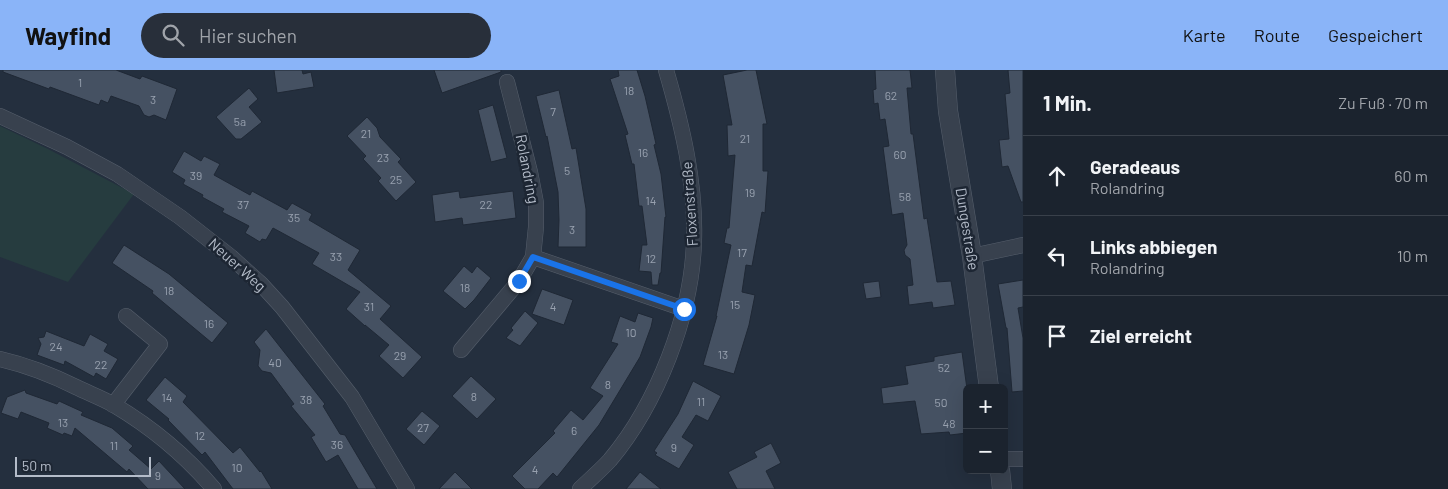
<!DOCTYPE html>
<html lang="de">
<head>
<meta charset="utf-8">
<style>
	body { margin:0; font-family:Barlow,sans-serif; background:#282f3a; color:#f1f3f6 }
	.controls { position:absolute; right:15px; bottom:15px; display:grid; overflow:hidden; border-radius:8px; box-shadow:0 5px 20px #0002 }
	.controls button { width:45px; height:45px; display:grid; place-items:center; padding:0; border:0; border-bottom:1px solid #39404a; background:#1b232e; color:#f1f3f6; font:25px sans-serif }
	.scale { position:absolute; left:15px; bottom:12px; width:136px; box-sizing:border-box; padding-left:5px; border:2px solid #b4bcc9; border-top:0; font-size:14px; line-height:18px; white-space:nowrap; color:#b4bcc9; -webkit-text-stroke:4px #1d2633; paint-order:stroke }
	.stop { position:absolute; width:15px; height:15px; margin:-11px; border:4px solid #1a73e8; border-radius:50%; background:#fff }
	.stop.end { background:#1a73e8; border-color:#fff; box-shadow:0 1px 5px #0008 }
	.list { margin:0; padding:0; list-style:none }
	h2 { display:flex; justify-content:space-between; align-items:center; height:65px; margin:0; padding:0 20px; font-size:21px }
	h2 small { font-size:16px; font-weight:400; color:#a0a4aa }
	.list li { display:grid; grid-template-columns:32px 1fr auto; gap:15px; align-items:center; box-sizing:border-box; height:80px; padding:0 20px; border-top:1px solid #39404a }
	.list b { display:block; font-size:19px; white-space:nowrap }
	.list p { margin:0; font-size:16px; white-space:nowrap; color:#a0a4aa }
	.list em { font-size:16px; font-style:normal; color:#a0a4aa }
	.icon { flex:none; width:28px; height:28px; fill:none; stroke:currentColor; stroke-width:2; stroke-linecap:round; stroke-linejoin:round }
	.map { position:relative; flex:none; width:1023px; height:419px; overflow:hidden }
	header { display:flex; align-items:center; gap:30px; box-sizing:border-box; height:70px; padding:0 25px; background:#8ab4f8; color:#111 }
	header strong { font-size:24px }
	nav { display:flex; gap:28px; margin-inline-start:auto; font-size:18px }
	.search { width:350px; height:45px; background:#282f3a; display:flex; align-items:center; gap:12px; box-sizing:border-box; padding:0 18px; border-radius:28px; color:#a0a4aa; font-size:19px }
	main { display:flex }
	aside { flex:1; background:#1b232e }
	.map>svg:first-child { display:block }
</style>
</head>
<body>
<header>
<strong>Wayfind</strong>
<div class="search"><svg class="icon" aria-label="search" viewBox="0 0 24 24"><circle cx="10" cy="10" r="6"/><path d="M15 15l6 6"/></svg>Hier suchen</div>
<nav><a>Karte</a><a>Route</a><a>Gespeichert</a></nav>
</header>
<main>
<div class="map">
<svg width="1023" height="419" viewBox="0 0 1023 419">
	<rect width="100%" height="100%" fill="#242f3e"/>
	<path fill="#263c3f" d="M0,56L48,79L134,124L68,212L0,187Z"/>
	<path fill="#455162" stroke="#1f2835" d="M3,0H116L140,9L142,6L177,19L166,50L154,45L149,47L144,45L139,36L111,26L108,33L101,30L99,35L50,17L49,19L3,2Z
		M274,0H302L303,4L311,2L314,17L277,23Z
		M434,0H501V2L442,23Z
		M618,0H637L645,26L656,74L654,75L661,104L666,147H665L661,203H660L658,215H652L651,202L639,201L642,175H647L642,136H639L634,94H632L625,65L628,64L610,9L619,6Z
		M747,0H756L767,54H763V101H768L765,143L762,142L752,196L746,195L742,222L755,225L749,255L734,304L703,295L717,246H716L731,175L724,173L727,158H729L735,85L728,86L727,55H732L723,5Z
		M875,0H910L912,18H907L911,64H913L924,149L927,148L937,212L951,211L955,235L933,238L932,232L909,235L907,216L913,215L910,189L905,185L904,180L907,175L903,143L892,145L883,77L889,76L885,49L880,50L878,33L874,34L873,20L876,19Z
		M1008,0H1023V132H1021L1008,96L1002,97L999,70L1009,69L1005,24L1010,23Z
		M249,18L258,29L249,37L262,52L241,69H236L216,47Z
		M559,20L572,79L576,78L586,139V177H558L559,150L558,122L547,66L546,67L536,26Z
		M493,35L507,88L491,92L478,40Z
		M367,47L377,58L380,67L401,89L398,92L416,112L396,131L378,111L381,108L363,89L366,86L347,66Z
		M184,81L201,91L204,86L220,94L214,105L250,125L252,121L287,140L292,133L312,144L309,150L360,180L348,200L391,236L380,249L422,287L403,308L379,286L389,275L365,255V256L346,239L360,222L312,194L319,183L273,158L266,170L262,169L260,172L245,163L249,156L222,142L224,139L202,127L203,125L183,114L185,110L172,102Z
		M459,121L460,128L513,121L516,148L463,155L462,148L435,152L432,125Z
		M124,175L169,204L228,253L212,273L152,223L153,221L112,193Z
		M464,196L472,203L477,196L491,208L474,230L465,239L443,221Z
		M1023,210V237L1018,238L1023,268V321L1012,322L1007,258H1006L998,214Z
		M879,211L881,227L866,229L863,213Z
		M542,219L573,230L564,255L532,244Z
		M525,241L538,253L520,276L506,268L513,260L511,258Z
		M638,243L653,248L651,257L640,287L599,355L557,407L553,403L538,419H525L512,406L555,363L553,361L571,340L583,350L603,326L590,318L618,274L611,272L620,246L635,252Z
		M266,259L325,334L323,336L340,364L345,365L377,419H358L338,385L326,392L311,367L315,365L291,336L294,334L288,326L271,303L262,301L258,296L260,280L254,272Z
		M46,261L84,276L90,264L108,274L104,281L118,289L106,309L96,303L94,307L65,291L64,295L37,285L41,274L38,268L44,267Z
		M962,282L967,319V363L950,365L949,362L921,364L915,331L883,334L881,318L908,314L905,296L934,291V287L938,286Z
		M471,306L496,329L477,349L452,326Z
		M165,307L187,326L183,332L233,383L240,377L260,402L261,401L272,419H233L205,382L202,385L168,350L169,349L146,330Z
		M693,311L721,326L708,351L696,345L682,367L694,375L679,399L655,385L657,383L654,381L678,344Z
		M25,320L26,323L57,334L59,331L83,342L81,345L112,358L133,376L129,380L151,399L159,391L185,419H148L129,399L127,402L75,358L72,366L64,363L63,365L47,358L49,353L21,342L18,349L1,343L7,327Z
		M422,341L440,356L424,375L406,359Z
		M771,373L781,393L766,401L775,419H737L728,402L757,387L754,382Z
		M455,402L472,419H439Z
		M640,402L661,419H626Z"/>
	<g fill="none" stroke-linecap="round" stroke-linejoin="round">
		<g stroke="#565f6c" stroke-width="16">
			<path id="minor" d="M0,46L67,77L117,104L180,147L231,187L261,214L282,237L352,327L407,419
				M972,186L1023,175
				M533,187L684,239
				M461,280L519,211L533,187L536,157V133L530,102L507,12
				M0,289C26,295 52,305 76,317C88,323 102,328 114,335C151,357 186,386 214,419
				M113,335L160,274L126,246
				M1004,389H1023
				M580,419C590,409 601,400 610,390C657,334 692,245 694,171C696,113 682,55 666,0"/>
		</g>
		<g stroke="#565f6c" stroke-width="20">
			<path id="tertiary" d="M945,0L948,41L972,186L989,318
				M1000,400L1002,419"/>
		</g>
		<use href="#minor" stroke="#38414e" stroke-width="15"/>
		<use href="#tertiary" stroke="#38414e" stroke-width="19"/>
	</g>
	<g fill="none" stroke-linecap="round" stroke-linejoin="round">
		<path stroke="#1a73e8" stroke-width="6" d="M519,211L533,187L684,239"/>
	</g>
	<g text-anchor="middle" stroke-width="5" stroke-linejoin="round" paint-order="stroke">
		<g font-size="12" fill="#98a1af">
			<text x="80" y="17">1</text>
			<text x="629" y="25">18</text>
			<text x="891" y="30">62</text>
			<text x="153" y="34">3</text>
			<text x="553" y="46">7</text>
			<text x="240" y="56">5a</text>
			<text x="366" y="68">21</text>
			<text x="745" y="73">21</text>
			<text x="643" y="87">16</text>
			<text x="900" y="89">60</text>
			<text x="383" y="92">23</text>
			<text x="567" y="105">5</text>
			<text x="196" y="110">39</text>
			<text x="396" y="114">25</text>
			<text x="750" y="127">19</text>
			<text x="905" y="131">58</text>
			<text x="651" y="135">14</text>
			<text x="243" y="139">37</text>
			<text x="486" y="139">22</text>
			<text x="294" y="152">35</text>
			<text x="572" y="164">3</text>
			<text x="742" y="187">17</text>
			<text x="336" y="191">33</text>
			<text x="651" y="193">12</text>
			<text x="465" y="222">18</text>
			<text x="169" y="225">18</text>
			<text x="735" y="239">15</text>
			<text x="369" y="241">31</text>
			<text x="553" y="241">4</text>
			<text x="209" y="258">16</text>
			<text x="631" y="267">10</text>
			<text x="56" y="281">24</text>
			<text x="723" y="289">13</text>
			<text x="400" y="290">29</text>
			<text x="275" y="297">40</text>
			<text x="101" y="299">22</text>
			<text x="944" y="302">52</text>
			<text x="608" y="319">8</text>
			<text x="474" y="331">8</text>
			<text x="167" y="332">14</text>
			<text x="306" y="334">38</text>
			<text x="701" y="336">11</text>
			<text x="941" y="337">50</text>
			<text x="63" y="357">13</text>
			<text x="949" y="358">48</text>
			<text x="423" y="362">27</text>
			<text x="574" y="365">6</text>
			<text x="200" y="370">12</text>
			<text x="337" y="379">36</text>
			<text x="114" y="380">11</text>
			<text x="674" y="382">9</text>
			<text x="237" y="402">10</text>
			<text x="535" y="404">4</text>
			<text x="158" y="410">9</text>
		</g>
		<g font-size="15" fill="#b4bcc9" stroke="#1d2633">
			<text transform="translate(527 99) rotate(79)" y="5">Rolandring</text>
			<text transform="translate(690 134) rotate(-94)" y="5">Floxenstraße</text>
			<text transform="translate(967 159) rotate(81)" y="5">Dungestraße</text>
			<text transform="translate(237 195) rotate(42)" y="5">Neuer Weg</text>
		</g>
	</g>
</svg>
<div class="controls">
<button>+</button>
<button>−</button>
</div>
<div class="scale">50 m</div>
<div class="stop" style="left:684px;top:239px"></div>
<div class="stop end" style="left:519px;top:211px"></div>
</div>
<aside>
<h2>1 Min.<small>Zu Fuß · 70 m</small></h2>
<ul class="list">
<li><svg class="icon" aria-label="ahead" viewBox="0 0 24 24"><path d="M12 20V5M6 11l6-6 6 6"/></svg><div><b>Geradeaus</b><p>Rolandring</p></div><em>60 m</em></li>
<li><svg class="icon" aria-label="left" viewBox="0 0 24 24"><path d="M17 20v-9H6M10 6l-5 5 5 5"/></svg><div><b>Links abbiegen</b><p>Rolandring</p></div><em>10 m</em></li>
<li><svg class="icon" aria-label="arrive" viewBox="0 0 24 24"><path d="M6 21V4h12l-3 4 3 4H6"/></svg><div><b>Ziel erreicht</b></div></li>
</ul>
</aside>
</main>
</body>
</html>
